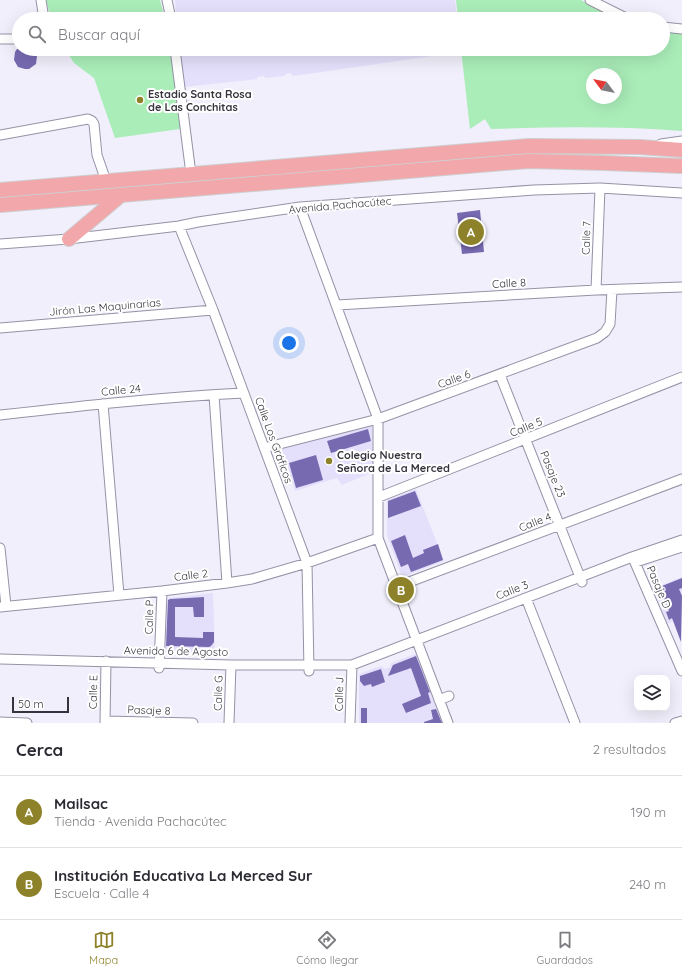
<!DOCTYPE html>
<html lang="es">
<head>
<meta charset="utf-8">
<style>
	body { margin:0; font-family:Quicksand,sans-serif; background:#f2f2f3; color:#2b2b33 }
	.controls { position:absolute; right:12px; bottom:12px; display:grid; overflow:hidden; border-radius:8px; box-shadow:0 4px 16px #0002 }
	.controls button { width:36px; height:36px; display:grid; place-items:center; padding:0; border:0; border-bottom:1px solid #e1e1e2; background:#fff; color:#2b2b33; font:20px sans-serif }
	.compass { position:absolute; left:586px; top:68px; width:36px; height:36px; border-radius:50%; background:#fff; box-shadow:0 4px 16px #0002; rotate:302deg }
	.scale { position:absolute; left:12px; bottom:10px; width:57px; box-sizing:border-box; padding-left:4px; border:2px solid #35343c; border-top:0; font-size:11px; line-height:14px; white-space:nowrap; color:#35343c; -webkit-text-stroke:3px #fff; paint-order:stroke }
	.you { position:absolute; left:289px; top:343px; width:14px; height:14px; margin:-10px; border:3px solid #fff; border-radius:50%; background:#1a73e8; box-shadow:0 0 0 6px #1a73e833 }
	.badge { display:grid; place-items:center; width:26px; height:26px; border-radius:50%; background:#8d822a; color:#fff; font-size:13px; font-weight:700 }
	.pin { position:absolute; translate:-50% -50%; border:2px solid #fff; box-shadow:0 1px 4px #0006 }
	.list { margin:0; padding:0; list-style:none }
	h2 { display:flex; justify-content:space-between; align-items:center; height:52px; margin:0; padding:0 16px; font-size:17px }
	h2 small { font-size:13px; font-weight:400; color:#7c7c81 }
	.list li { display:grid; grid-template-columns:26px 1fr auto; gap:12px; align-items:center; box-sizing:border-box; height:72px; padding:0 16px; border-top:1px solid #e1e1e2 }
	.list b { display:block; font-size:15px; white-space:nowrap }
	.list p { margin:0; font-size:13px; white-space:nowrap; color:#7c7c81 }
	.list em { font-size:13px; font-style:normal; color:#7c7c81 }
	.icon { flex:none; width:22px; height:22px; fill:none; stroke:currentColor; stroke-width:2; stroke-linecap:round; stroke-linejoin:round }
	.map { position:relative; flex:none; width:682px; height:723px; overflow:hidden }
	.search { position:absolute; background:#fff; box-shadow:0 4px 16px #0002; left:12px; right:12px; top:12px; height:44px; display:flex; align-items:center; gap:10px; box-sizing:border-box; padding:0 14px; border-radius:22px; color:#7c7c81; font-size:15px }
	.sheet { height:196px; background:#fff }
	nav { display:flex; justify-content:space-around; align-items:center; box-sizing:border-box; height:56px; border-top:1px solid #e1e1e2; background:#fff; font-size:11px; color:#7c7c81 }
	nav a { display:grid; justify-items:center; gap:2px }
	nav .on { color:#8d822a }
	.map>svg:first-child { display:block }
</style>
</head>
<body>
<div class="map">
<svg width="682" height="723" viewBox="0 0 682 723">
	<rect width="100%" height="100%" fill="#f0effb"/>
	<path fill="#e4e0fc" d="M175,0H455L457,19H177Z
		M180,49H460V52L301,75L292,76L291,73L285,74V76L265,78L264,76L257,77V79L249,80L183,87Z
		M372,425L373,472L342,485L337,478L295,491L282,449Z
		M416,489L444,561L402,577L387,535V500Z
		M682,577V617L667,624L661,608L662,606L661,603L659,602L654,588Z
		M213,593L215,652H164L165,601L169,598Z
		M418,653L444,723H359V674L381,666L385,669L390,667L391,663Z"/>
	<path fill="#aaedb9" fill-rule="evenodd" d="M46,0H160L165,19H51Z
		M456,0H581L616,19H458Z
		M663,31L682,33V131C618,126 555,127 491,129L485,119L470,129L461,49H663ZM592,74H616V98H592Z
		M65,49H171C176,76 180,102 180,129L115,138L94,78L74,63Z"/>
	<path fill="#786ab1" d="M17,49H34L37,56L36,64L29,69H25L18,67L14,60L15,52Z
		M480,210L484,252L462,254L457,213Z
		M368,429L371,441L331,453L327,441Z
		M316,455L323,480L296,488L289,463Z
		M415,491L421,506L388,518V501Z
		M405,535L413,558L424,553L423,550L438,544L443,560L411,572L408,564L401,567L391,541Z
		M682,578V588L679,589L682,596L681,642L672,618L669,620L666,612L669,611L662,593L659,595L657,588Z
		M204,597V617H194L193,607H175V637L203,638V632H214V642L211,646L209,647L166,646L168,600L170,599Z
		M416,656L430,692L428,693L431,703L406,713L402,704L421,696L411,668L388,676L393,665Z
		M381,669L385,682L372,687L371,684L364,686L360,681V676Z
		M361,708H367V723H361Z
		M436,709L442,723H424V722L433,719L431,710Z"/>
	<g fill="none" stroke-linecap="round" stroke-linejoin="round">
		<g stroke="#9592a6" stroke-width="11">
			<path id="minor" d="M41,0L44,19
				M167,0L171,19
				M590,0L628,19
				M663,27L682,29
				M0,39H19
				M175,49L191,174
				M0,135L88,119L92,121L94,124L97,155L106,181
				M661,144L682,141
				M300,207L378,419V538L448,723
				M179,226L213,310L307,563L309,671
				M0,244L69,239L179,226L198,222L300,207L534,190L600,188L682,193
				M596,290L600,188
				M337,305L596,290L682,287
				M0,328L213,310
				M500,375L582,582
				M214,395L227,583
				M103,404L119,595
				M0,415C81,406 162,397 244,393
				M264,448L378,419L597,338L605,332L610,324L612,290
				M379,497L682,377
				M0,548L6,606
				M633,558L682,671
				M636,562L682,547
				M396,587L682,479
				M526,598L575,723
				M0,607L162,591L227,583L252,579L307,563L378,538
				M0,659L231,665H352L632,557L682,540
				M159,668L162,591
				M439,700L449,696
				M105,721L193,723
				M0,722L27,723
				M105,723L106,661
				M229,723L231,665
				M350,723L352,665
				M675,723L682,721"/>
		</g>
		<g stroke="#cfced0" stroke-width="16">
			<path id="primary" d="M0,190L529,146L640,147L682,150
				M0,205L529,161L605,163L682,166
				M69,239L121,195"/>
		</g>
		<use href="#minor" stroke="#fff" stroke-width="9"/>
		<use href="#primary" stroke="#f2a7aa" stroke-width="14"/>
	</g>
	<g fill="#8d822a" stroke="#fff" stroke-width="1.5">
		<circle cx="140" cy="100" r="4"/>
		<circle cx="329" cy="461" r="4"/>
	</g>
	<g text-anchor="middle" stroke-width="4" stroke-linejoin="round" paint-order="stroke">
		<g font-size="11" font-weight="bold" fill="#35343c" stroke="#fff" text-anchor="start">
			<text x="148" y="98">Estadio Santa Rosa<tspan x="148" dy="13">de Las Conchitas</tspan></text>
			<text x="337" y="459">Colegio Nuestra<tspan x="337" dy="13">Señora de La Merced</tspan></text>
		</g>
		<g font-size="11" fill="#35343c" stroke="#fff">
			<text transform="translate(340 205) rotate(-5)" y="4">Avenida Pachacútec</text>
			<text transform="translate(586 238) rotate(-88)" y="4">Calle 7</text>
			<text transform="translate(509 283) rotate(-3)" y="4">Calle 8</text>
			<text transform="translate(105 307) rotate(-5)" y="4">Jirón Las Maquinarias</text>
			<text transform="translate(454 379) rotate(-20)" y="4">Calle 6</text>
			<text transform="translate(121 390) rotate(-5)" y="4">Calle 24</text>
			<text transform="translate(526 427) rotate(-22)" y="4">Calle 5</text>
			<text transform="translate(274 440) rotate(70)" y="4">Calle Los Gráficos</text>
			<text transform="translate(553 474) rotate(68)" y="4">Pasaje 23</text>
			<text transform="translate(535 522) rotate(-21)" y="4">Calle 4</text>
			<text transform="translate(191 575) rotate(-7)" y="4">Calle 2</text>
			<text transform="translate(659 587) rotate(67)" y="4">Pasaje D</text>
			<text transform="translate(512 590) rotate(-21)" y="4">Calle 3</text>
			<text transform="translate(149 617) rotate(-88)" y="4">Calle P</text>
			<text transform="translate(176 651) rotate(1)" y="4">Avenida 6 de Agosto</text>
			<text transform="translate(93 692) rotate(-89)" y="4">Calle E</text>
			<text transform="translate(218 693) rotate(-88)" y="4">Calle G</text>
			<text transform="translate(339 694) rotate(-89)" y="4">Calle J</text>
			<text transform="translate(149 710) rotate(2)" y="4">Pasaje 8</text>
		</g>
	</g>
</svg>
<div class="controls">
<button><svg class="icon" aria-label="layers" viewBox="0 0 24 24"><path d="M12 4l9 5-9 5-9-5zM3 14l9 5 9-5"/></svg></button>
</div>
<svg class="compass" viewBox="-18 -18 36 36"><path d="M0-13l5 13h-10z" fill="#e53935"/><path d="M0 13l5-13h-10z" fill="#7c7c81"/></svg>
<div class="scale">50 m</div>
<div class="you"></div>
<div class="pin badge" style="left:471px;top:232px">A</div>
<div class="pin badge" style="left:401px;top:590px">B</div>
<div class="search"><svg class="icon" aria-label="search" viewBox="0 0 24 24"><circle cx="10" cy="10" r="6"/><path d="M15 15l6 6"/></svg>Buscar aquí</div>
</div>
<section class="sheet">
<h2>Cerca<small>2 resultados</small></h2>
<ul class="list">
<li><span class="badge">A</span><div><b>Mailsac</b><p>Tienda · Avenida Pachacútec</p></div><em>190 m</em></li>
<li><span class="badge">B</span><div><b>Institución Educativa La Merced Sur</b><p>Escuela · Calle 4</p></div><em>240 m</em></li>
</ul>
</section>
<nav>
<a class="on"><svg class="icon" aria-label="map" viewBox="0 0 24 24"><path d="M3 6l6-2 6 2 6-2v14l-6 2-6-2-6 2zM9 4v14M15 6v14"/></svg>Mapa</a>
<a><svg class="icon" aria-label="directions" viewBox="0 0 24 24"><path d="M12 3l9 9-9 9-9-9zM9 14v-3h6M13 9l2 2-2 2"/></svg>Cómo llegar</a>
<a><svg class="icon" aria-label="saved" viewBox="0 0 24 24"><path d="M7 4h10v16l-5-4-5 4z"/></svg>Guardados</a>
</nav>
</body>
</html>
